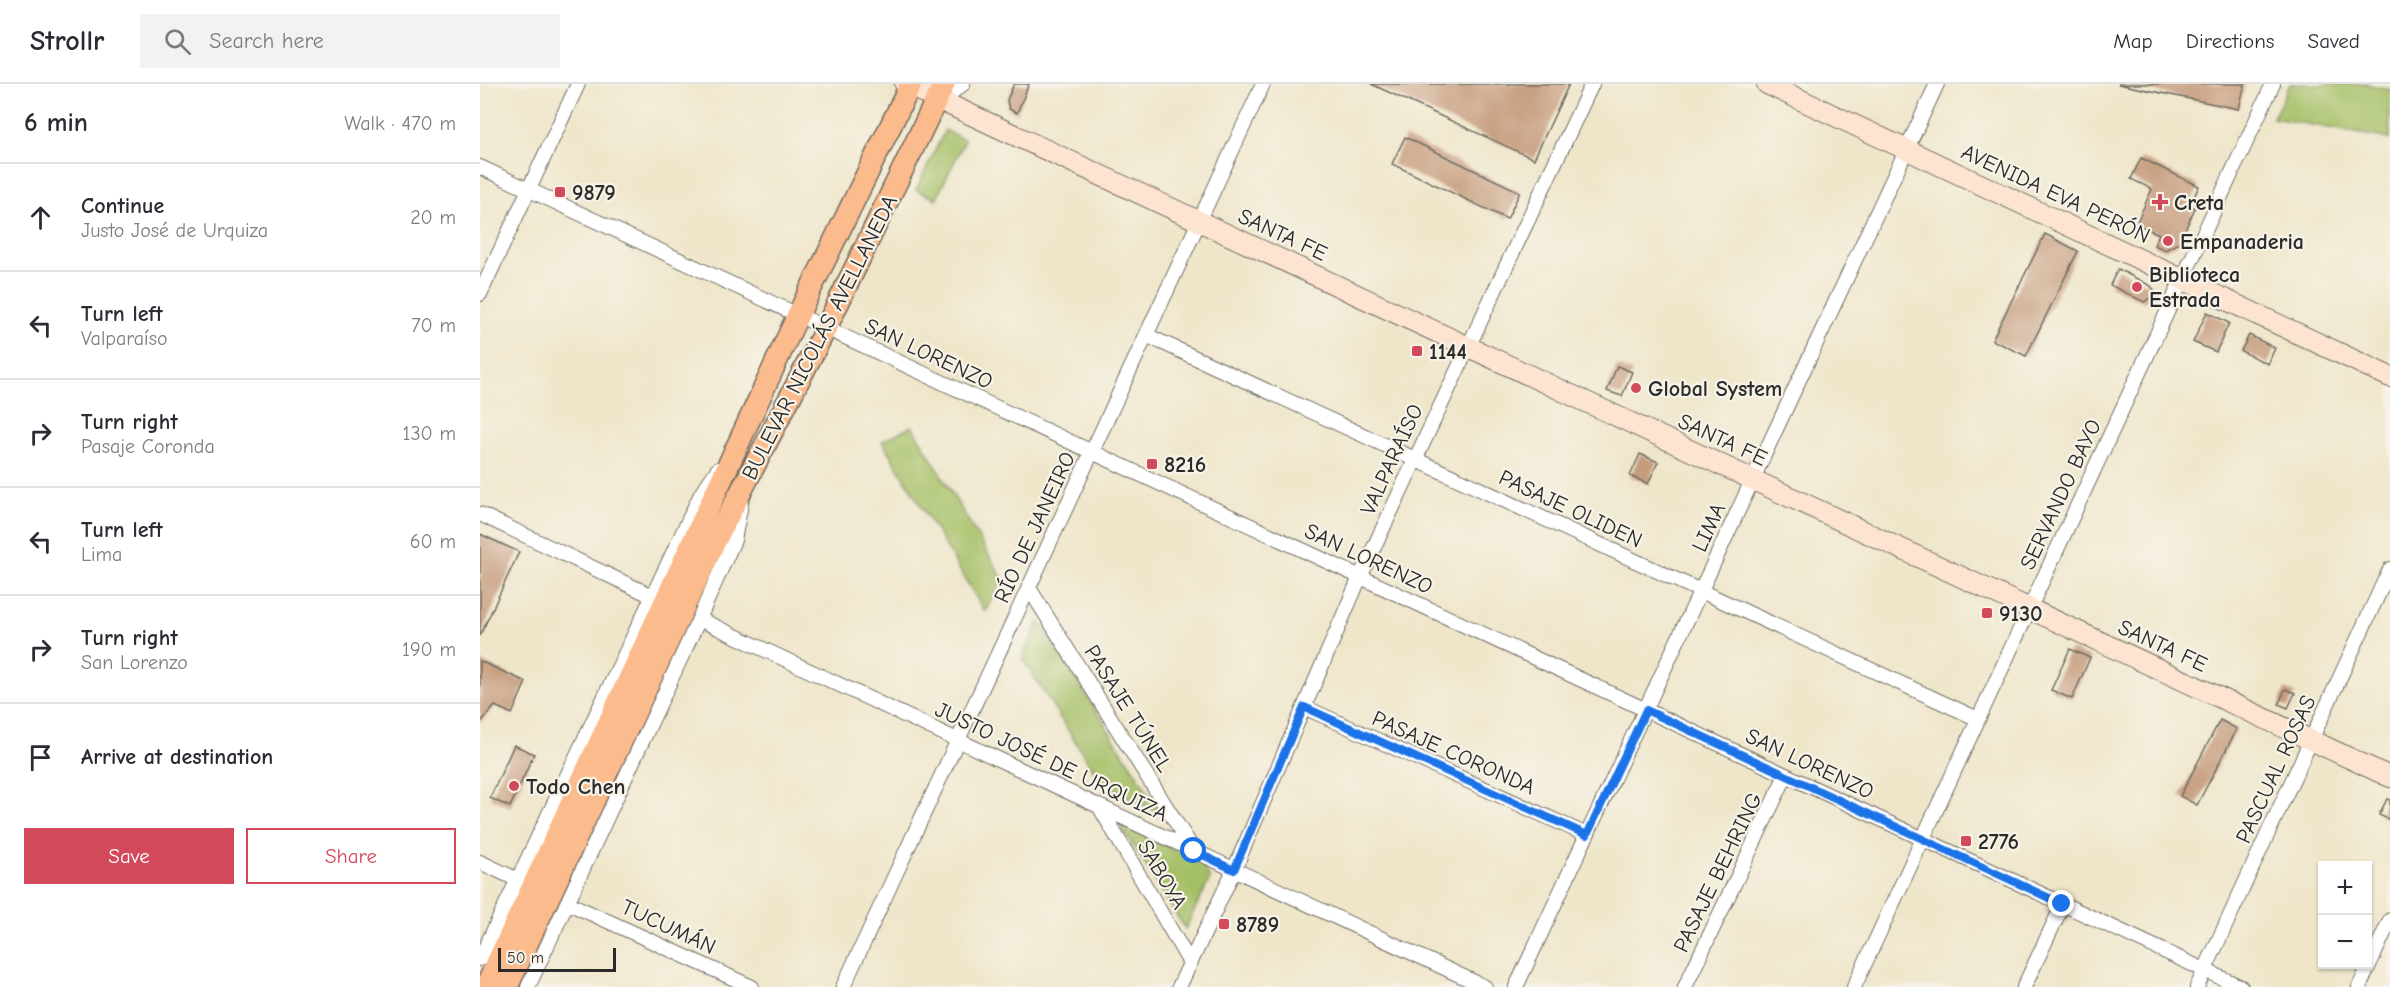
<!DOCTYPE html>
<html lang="en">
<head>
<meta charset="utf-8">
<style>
	body { margin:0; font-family:"Comic Neue",sans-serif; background:#f2f2f3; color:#2b2b33 }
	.controls { position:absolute; right:18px; bottom:18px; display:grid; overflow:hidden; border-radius:0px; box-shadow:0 2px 4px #0004 }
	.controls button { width:54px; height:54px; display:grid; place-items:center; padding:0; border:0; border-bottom:2px solid #e1e1e2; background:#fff; color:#2b2b33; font:30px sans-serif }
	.scale { position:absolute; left:18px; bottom:15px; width:118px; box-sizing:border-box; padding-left:6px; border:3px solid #2b2b2b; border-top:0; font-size:16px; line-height:21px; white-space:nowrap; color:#2b2b2b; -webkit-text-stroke:4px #f7f3e8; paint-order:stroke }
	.stop { position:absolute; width:18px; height:18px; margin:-14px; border:4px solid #1a73e8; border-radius:50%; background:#fff }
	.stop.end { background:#1a73e8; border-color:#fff; box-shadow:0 2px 6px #0008 }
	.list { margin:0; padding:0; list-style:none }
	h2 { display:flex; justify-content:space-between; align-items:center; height:78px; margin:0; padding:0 24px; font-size:26px }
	h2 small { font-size:20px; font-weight:400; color:#7c7c81 }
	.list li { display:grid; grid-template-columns:39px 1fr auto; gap:18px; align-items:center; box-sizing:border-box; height:108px; padding:0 24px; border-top:2px solid #e1e1e2 }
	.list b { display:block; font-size:22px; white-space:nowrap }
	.list p { margin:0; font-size:20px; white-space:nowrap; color:#7c7c81 }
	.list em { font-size:20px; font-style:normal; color:#7c7c81 }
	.actions { display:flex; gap:12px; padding:18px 24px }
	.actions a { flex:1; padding:14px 0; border:2px solid #d1495b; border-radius:0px; text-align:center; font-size:21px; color:#d1495b }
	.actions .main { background:#d1495b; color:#fff }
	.icon { flex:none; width:33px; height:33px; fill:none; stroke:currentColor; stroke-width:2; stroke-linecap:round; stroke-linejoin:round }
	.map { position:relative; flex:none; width:1910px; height:903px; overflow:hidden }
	header { display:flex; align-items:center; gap:36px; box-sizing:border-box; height:84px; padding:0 30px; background:#fff; border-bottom:2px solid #e1e1e2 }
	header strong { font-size:28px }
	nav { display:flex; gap:33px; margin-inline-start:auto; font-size:21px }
	.search { width:420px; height:54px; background:#f2f2f3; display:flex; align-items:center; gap:15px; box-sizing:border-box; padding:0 21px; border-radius:0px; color:#7c7c81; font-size:22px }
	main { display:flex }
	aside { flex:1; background:#fff }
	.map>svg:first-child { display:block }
</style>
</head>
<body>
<header>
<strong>Strollr</strong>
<div class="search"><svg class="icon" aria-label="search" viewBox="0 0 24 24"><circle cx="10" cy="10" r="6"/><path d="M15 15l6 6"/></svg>Search here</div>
<nav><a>Map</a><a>Directions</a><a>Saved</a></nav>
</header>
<main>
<aside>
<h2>6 min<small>Walk · 470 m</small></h2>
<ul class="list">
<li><svg class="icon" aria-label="ahead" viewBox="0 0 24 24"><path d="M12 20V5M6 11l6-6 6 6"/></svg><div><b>Continue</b><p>Justo José de Urquiza</p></div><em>20 m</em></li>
<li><svg class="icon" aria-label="left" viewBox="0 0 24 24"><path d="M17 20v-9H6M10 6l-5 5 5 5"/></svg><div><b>Turn left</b><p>Valparaíso</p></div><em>70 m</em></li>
<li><svg class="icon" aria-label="right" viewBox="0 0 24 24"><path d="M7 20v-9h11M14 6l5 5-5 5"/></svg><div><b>Turn right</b><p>Pasaje Coronda</p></div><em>130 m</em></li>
<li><svg class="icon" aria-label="left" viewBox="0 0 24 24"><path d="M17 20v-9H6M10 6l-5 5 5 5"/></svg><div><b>Turn left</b><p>Lima</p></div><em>60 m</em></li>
<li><svg class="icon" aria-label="right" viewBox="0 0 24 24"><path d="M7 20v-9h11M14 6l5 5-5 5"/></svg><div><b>Turn right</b><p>San Lorenzo</p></div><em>190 m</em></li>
<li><svg class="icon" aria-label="arrive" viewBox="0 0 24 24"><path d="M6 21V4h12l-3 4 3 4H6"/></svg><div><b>Arrive at destination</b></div></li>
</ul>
<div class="actions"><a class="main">Save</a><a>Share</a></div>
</aside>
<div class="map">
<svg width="1910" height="903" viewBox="0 0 1910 903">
	<rect width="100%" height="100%" fill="#f7f3e8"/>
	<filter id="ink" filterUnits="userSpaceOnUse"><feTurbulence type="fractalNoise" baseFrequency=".0167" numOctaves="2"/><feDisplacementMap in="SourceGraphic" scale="12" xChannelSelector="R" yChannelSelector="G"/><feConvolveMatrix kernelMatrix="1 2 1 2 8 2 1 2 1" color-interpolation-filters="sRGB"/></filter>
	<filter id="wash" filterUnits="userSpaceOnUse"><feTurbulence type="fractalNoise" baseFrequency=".008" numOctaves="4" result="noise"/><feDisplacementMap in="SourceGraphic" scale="24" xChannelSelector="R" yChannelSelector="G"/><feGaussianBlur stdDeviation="1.35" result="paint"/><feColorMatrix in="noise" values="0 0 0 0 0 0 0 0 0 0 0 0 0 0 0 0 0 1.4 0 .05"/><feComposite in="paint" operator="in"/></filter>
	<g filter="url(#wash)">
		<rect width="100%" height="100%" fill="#efe6ca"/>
		<path fill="#a4bf65" stroke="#687548" stroke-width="1.5" d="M1810,0H1886L1910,5V55L1793,34Z
			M465,46L485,56L456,115L436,106Z
			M432,342L523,495L505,528L402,357Z
			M559,538L683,731L623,701L542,574Z
			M638,738L721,779L730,795L705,845Z"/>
		<g id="blocks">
			<path fill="#c69c7e" d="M534,0H549L537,29L529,25L527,16Z
				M891,0H1089L1054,75Z
				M1638,0H1765L1759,25Z
				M925,53L1040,108L1027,135L912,80Z
				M1661,74L1719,102L1710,121L1715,124L1699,159L1685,166L1674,161L1679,150L1656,140L1672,105L1651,95Z
				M1565,150L1598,167L1546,272L1512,256Z
				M1638,185L1671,202L1677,210L1664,218L1630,201Z
				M1727,228L1749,239L1736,268L1713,258Z
				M1769,251L1795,264L1788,280L1761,267Z
				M1137,282L1152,288L1142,312L1127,307Z
				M1160,370L1178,378L1168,400L1150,392Z
				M0,450L39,468L0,552Z
				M1590,565L1610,574L1592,615L1571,606Z
				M0,577L46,598L32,630L15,622L0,639Z
				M1805,605L1815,609L1808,624L1799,620Z
				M1740,636L1757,645L1717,721L1700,712Z
				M34,661L54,670L30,723L10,714Z
				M1907,715L1910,716V736L1899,731Z"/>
		</g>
	</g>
	<g filter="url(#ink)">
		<use href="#blocks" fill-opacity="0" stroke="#706c63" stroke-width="1.5"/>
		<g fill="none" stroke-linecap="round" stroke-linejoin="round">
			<g stroke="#706c63" stroke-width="16">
				<path id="minor" d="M457,15L472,8L483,0
					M0,83L1761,903
					M0,210L98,0
					M666,251L1498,635
					M0,430L172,512
					M549,504L714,767
					M219,535L1005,903
					M824,623L1107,751
					M619,722L710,879
					M0,778L38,796
					M88,819L272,903
					M0,875L221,410L238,385
					M48,903L219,535L254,456L261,420
					M363,903L783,0
					M699,903L754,786L880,493L1112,0
					M1036,903L1457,0
					M1205,903L1306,691
					M1374,903L1793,0
					M1544,903L1583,820
					M1717,903L1910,485
					M1879,903L1910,836"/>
			</g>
			<g stroke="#706c63" stroke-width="22">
				<path id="secondary" d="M425,0L1910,693
					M1287,0L1910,293"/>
			</g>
			<g stroke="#706c63" stroke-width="24">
				<path id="primary" d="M6,903L318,231L431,0
					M27,903L232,463L346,244L464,0"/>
			</g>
			<use href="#minor" stroke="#fff" stroke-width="14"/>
			<use href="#secondary" stroke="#fde4d1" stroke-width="20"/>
			<use href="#primary" stroke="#fbbb8c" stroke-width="21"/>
		</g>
	</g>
	<g fill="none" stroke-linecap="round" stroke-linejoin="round" filter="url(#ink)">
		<path stroke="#1a73e8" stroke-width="8" d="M714,767L754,786L824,623L1107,751L1166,626L1582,820"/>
	</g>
	<g fill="#d1495b" stroke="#f7f3e8" stroke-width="2">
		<rect x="74" y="102" width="12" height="12" rx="3"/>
		<path d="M1677 109h6v6h6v6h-6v6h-6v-6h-6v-6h6z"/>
		<circle cx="1688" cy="157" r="6"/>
		<circle cx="1657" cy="203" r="6"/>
		<rect x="931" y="261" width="12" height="12" rx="3"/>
		<circle cx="1156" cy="304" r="6"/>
		<rect x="666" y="374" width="12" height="12" rx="3"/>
		<rect x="1501" y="523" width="12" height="12" rx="3"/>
		<circle cx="34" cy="702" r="6"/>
		<rect x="1480" y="751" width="12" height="12" rx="3"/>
		<rect x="738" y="834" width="12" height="12" rx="3"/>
	</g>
	<g text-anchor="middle" stroke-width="4.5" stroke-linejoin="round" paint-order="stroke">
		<g font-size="22" font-weight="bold" fill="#2b2b2b" stroke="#f7f3e8" text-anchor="start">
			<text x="92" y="116">9879</text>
			<text x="1694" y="126">Creta</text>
			<text x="1700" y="165">Empanaderia</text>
			<text x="1669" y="198">Biblioteca<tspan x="1669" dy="25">Estrada</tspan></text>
			<text x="949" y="275">1144</text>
			<text x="1168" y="312">Global System</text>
			<text x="684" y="388">8216</text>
			<text x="1519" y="537">9130</text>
			<text x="46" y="710">Todo Chen</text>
			<text x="1498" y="765">2776</text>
			<text x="756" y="848">8789</text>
		</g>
		<g font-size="22" fill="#2b2b2b" stroke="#f7f3e8">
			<text transform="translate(1576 109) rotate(25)" y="8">AVENIDA EVA PERÓN</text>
			<text transform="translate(803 150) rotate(25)" y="8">SANTA FE</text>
			<text transform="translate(339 253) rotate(-63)" y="8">BULEVAR NICOLÁS AVELLANEDA</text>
			<text transform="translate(449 269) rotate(25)" y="8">SAN LORENZO</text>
			<text transform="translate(1243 355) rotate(25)" y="8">SANTA FE</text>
			<text transform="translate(911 375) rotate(-65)" y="8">VALPARAÍSO</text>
			<text transform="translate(1580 410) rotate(-65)" y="8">SERVANDO BAYO</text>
			<text transform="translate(1091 424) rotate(25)" y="8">PASAJE OLIDEN</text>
			<text transform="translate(554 443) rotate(-65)" y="8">RÍO DE JANEIRO</text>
			<text transform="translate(1228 443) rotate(-65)" y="8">LIMA</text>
			<text transform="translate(889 474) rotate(25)" y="8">SAN LORENZO</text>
			<text transform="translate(1683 561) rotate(25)" y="8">SANTA FE</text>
			<text transform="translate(649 624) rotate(58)" y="8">PASAJE TÚNEL</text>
			<text transform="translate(974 668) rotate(24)" y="8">PASAJE CORONDA</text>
			<text transform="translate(572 677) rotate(25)" y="8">JUSTO JOSÉ DE URQUIZA</text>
			<text transform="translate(1330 679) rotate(25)" y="8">SAN LORENZO</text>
			<text transform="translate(1795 685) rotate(-65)" y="8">PASCUAL ROSAS</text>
			<text transform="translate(1237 788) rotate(-64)" y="8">PASAJE BEHRING</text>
			<text transform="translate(683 790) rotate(60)" y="8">SABOYA</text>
			<text transform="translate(189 842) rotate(25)" y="8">TUCUMÁN</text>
		</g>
	</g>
</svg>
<div class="controls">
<button>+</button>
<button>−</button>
</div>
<div class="scale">50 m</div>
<div class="stop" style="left:714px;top:767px"></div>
<div class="stop end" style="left:1582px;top:820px"></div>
</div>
</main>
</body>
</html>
